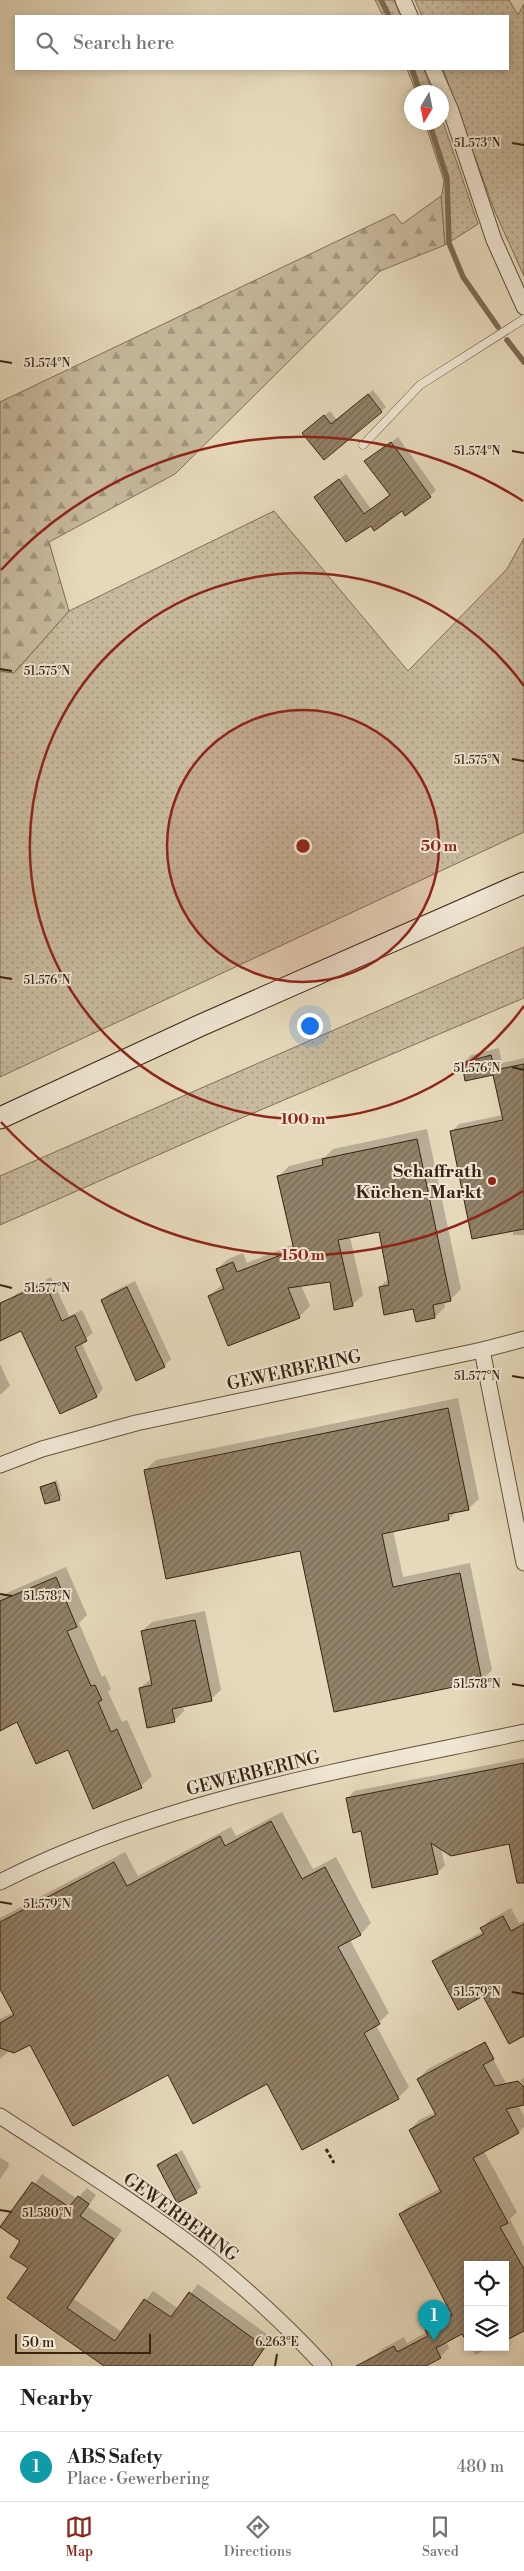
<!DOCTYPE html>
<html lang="en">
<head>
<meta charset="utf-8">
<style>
	body { margin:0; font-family:"Libre Bodoni",serif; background:#f2f2f2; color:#202124 }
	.controls { position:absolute; right:15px; bottom:15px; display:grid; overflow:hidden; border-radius:0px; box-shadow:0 2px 8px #0003 }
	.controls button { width:45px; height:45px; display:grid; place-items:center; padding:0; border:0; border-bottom:1px solid #e0e0e0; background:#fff; color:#202124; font:25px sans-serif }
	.compass { position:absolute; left:404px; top:85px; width:45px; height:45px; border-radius:50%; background:#fff; box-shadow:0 2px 8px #0003; rotate:190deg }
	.scale { position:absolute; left:15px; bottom:12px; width:136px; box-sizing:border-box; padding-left:5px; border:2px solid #382411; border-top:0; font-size:14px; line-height:18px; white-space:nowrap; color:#382411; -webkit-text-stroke:4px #efe6d3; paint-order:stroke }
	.you { position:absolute; left:309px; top:1025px; width:18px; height:18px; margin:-12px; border:4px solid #fff; border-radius:50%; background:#1a73e8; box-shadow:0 0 0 8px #1a73e833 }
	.badge { display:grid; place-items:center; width:32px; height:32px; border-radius:50%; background:#8f2418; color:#fff; font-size:16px; font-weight:700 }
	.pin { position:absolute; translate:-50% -41px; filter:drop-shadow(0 1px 2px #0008) }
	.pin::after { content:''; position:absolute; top:26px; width:18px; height:15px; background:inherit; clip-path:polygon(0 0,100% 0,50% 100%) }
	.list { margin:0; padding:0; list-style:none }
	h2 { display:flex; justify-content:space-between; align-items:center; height:65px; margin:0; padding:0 20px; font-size:21px }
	h2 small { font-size:16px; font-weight:400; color:#757577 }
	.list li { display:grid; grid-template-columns:32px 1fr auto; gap:15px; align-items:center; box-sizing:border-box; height:70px; padding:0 20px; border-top:1px solid #e0e0e0 }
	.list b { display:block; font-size:19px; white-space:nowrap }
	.list p { margin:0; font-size:16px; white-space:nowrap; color:#757577 }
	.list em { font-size:16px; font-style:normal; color:#757577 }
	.icon { flex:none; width:28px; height:28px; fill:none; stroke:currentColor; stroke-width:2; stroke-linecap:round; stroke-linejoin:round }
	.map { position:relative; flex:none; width:524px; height:2366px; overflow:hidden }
	.search { position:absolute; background:#fff; box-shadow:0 2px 8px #0003; left:15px; right:15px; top:15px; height:55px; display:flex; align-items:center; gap:12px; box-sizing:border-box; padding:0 18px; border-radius:0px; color:#757577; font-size:19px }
	.sheet { height:135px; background:#fff }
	nav { display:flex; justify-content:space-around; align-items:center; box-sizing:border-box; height:70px; border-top:1px solid #e0e0e0; background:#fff; font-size:14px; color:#757577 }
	nav a { display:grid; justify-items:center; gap:2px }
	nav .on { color:#8f2418 }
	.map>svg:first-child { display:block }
</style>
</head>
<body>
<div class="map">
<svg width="524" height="2366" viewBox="0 0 524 2366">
	<defs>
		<pattern id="grass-dots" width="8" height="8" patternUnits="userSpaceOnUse" patternTransform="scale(1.25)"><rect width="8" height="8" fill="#c8ba9e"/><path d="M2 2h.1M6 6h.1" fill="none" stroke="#a3977f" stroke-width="1.8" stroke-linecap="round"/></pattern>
		<pattern id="forest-firs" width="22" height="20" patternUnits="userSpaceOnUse" patternTransform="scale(1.25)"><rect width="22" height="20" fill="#c8ba9e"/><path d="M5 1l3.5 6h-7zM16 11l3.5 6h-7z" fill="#a3977f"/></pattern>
		<pattern id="building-hatch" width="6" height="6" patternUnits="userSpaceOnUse" patternTransform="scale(1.25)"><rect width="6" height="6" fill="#928269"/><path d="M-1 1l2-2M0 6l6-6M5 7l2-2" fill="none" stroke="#786a55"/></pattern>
	</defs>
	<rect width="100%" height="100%" fill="#e6d9bb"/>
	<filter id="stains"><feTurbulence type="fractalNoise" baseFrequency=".004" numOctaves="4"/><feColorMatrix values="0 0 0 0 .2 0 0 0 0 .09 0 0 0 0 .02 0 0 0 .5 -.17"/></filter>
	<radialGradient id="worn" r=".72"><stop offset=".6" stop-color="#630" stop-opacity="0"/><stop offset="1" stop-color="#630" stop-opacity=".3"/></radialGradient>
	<path fill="url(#grass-dots)" stroke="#806f58" d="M375,0H394L401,16H383Z
		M415,0H509L518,15L524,4V276L495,212L443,69H508V16H422Z
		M407,69H424L432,92H416Z
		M442,119L478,224L445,245L441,200L444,181L425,123L442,122Z
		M274,511L408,671L507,569L524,538V832L0,1077V671L14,673L69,611Z
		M524,947V998L237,1120L0,1225V1176Z"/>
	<path fill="url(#forest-firs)" stroke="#806f58" d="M441,196L445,245L380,271L175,474L49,542L69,611L14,673L0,671V402L394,214L402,224Z"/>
	<path fill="#0003" d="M373,390L386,407L324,458L309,428L330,411L337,420Z
		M398,437L436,490L430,496L371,524L316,497L346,474L371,509L391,494L366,461Z
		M499,1048L502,1063L524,1058V1235H513V1230L451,1132L459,1124L503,1115L494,1073L463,1063L471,1055Z
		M427,1129L461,1289L450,1300L444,1301L445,1307L435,1317L380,1287L389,1278L380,1230L350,1237L363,1295L352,1305L331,1281L301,1285L310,1306L299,1317L209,1296L223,1284L217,1269L228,1259L243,1253L247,1263L294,1244L279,1176L289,1166L325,1157L333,1149Z
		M51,1277L69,1316L82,1310L93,1333L81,1342L103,1389L97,1396L60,1413L22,1330L0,1339V1309L16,1294Z
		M135,1281L171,1359L164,1366L102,1300L110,1293Z
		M0,1364L10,1386L0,1395Z
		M458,1398L479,1499L468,1509L456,1512L449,1519L393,1530L403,1577L470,1563L492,1670L482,1680L335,1710L301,1550L145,1470L156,1460Z
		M57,1480L62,1496L46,1503L41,1487Z
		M66,1567L87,1615L79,1623L102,1677L105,1675L111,1689L108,1692L122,1722L127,1720L152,1776L141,1786L18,1720L0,1730V1596Z
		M205,1611L221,1690L211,1699L183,1705L184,1711L174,1721L140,1688L152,1678L142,1631L152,1622Z
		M524,1758V1869L510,1843L441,1848L445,1866L437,1873L362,1830L347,1799L354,1791Z
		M282,1812L313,1869L336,1857L371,1923L361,1934L350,1940L389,2013L376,2025L409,2087L398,2098L168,2074L30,2043L10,2050L0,2059V2019L14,2012L0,1986V1918L125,1852L138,1876L231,1827L236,1836Z
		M511,1908L519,1923L524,1921V2034L483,1995L434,1961L442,1953L484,1931L482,1928L490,1920Z
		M488,2050L524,2116V2127L519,2132L484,2151L517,2212L510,2219L524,2247V2330L505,2265H468L463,2332L446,2341L449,2348L440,2357L423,2366H417L415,2363L409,2366H377L373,2358L382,2349L404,2337L407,2343L427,2332L426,2330L435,2321L452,2312L400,2214L410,2205L441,2188L410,2130L419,2120L436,2112L418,2079L428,2069L462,2051Z
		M524,2077V2087L520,2081Z
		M182,2150L201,2187L196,2192L158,2165Z
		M0,2158L8,2162L9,2166L0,2179Z
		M42,2174L77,2199L87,2188L96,2195L88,2207L122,2230L74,2299L122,2332L153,2291L179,2309L198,2284L272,2338L253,2366H106L8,2298L29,2267L21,2240L2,2227Z
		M471,2347H491L475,2355Z"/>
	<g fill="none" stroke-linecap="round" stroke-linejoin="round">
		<path stroke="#7d6b54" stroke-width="5.5" d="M381,0L389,16
			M412,69L420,92
			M429,122L447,178L449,243L463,277L498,327
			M507,340L524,362"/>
	</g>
	<path fill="url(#building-hatch)" stroke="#382411" d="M368,394L382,412L324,460L302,433L324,415L331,424Z
		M391,442L431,497L405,516L402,511L374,531L371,526L346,542L314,497L339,479L364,514L390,495L364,461Z
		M491,1055L495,1070L524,1064V1229L472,1239L450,1131L503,1120L493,1075L465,1081L462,1063Z
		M417,1139L451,1301L433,1305L435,1318L416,1322L413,1309L384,1315L379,1287L389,1285L379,1232L338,1240L353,1306L334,1310L330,1282L288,1288L300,1318L228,1346L208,1296L224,1289L216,1269L233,1262L237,1272L294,1250L277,1176L323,1165L322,1159Z
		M45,1283L62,1321L75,1315L87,1341L75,1347L97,1397L60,1414L21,1331L0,1341V1303Z
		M127,1287L165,1367L136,1381L101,1300Z
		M448,1408L469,1510L448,1514L449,1520L382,1534L393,1587L460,1573L482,1681L334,1712L300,1551L166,1579L144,1470Z
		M55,1482L60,1500L45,1504L40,1487Z
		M56,1577L77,1627L67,1631L91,1686L95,1685L102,1700L98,1702L111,1732L117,1729L142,1788L93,1809L68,1750L36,1764L17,1722L0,1731V1601Z
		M195,1620L212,1701L172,1709L175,1722L147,1728L139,1688L152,1685L141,1631Z
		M524,1763V1883H517L509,1844L451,1856L431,1843L438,1874L372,1888L361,1831L353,1833L346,1798Z
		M271,1821L302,1879L325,1867L361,1935L338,1947L380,2024L364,2033L399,2099L302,2150L267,2084L193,2124L168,2075L73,2126L30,2045L14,2053L0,2048V2023L14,2015L0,1989V1922L114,1862L127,1886L220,1836L225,1846Z
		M503,1916L511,1931L524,1924V2036L509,2044L483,1996L458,2010L432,1961L484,1934L480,1928Z
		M485,2042L494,2059L483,2065L495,2086L518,2081L524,2087V2105L506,2109L519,2133L473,2158L508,2223L500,2227L524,2269V2331L505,2341V2265H468V2344L462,2334L436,2348L441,2358L426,2366H356L394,2346L397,2352L428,2336L425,2330L452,2315L399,2214L441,2192L409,2130L436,2115L417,2079Z
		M176,2154L197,2193L177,2203L157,2165Z
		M32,2182L69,2207L78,2196L89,2204L80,2216L114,2239L67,2308L115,2341L144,2299L171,2317L189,2292L265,2347L252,2366H104L7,2298L28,2268L10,2257L20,2241L0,2227Z"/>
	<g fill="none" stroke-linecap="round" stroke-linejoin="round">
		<g stroke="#64513c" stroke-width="9">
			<path id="service" d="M363,445L420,385L524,319"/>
		</g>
		<g stroke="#64513c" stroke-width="17">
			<path id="minor" d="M403,0L410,16
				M433,69L451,111L494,240L524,307
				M482,1350L524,1339
				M0,1465L42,1449L136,1423L482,1350L524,1563
				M0,1882C163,1799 347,1770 524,1732
				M0,2116C70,2162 142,2206 207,2257C249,2291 288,2327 324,2366"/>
		</g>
		<g stroke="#382411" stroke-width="23">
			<path id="secondary" d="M0,1118L199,1026L524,883"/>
		</g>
		<path stroke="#382411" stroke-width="3" stroke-dasharray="4 2.5" stroke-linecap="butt" d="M326,2149L334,2163"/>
		<use href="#service" stroke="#efe6d3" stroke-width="8"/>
		<use href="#minor" stroke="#efe6d3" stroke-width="15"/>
		<use href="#secondary" stroke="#efe6d3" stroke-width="21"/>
	</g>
	<path fill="none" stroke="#382411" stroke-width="2" d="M512,143L524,145M0,361L12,363M512,451L524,453M0,669L12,671M512,759L524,761M0,977L12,979M512,1067L524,1070M0,1285L12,1288M512,1376L524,1378M0,1594L12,1596M512,1684L524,1686M0,1902L12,1904M512,1992L524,1994M0,2210L12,2212M275,2366L277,2354"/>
	<circle cx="303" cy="846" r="136" fill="#8f2418" fill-opacity=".12"/>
	<g fill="none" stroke="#8f2418" stroke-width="2.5">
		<circle cx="303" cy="846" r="136"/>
		<path d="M524 1006A273 273 0 1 1 524 686"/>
		<path d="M523 1191A409 409 0 0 1 1 1122M1 570A409 409 0 0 1 523 501"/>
	</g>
	<circle fill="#8f2418" stroke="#efe6d3" stroke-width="2" cx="492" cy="1181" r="5"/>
	<g text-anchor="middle" stroke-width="4" stroke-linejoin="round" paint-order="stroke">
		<g font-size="18" font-weight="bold" fill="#382411" stroke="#efe6d3" text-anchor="end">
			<text x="482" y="1177">Schaffrath<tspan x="482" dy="21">Küchen-Markt</tspan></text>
		</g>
		<g font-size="18" fill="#382411" stroke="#efe6d3">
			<text transform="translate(294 1370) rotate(-12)" y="6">GEWERBERING</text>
			<text transform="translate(253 1773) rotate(-14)" y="6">GEWERBERING</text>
			<text transform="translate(181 2217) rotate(36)" y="6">GEWERBERING</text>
		</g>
	</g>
	<g font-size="12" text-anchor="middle" fill="#382411" stroke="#efe6d3" stroke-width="4" stroke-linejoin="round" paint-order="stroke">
		<text x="477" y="147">51.573°N</text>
		<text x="47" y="367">51.574°N</text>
		<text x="477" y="455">51.574°N</text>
		<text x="47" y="675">51.575°N</text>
		<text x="477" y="764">51.575°N</text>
		<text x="47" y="984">51.576°N</text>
		<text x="477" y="1072">51.576°N</text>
		<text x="47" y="1292">51.577°N</text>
		<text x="477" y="1380">51.577°N</text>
		<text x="47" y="1600">51.578°N</text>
		<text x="477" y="1688">51.578°N</text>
		<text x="47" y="1908">51.579°N</text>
		<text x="477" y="1996">51.579°N</text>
		<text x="47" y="2217">51.580°N</text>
		<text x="277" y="2346">6.263°E</text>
	</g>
	<circle cx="303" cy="846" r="8" fill="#8f2418" stroke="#efe6d3" stroke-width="2.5"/>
	<g font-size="15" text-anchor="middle" font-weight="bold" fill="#8f2418" stroke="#efe6d3" stroke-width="4" stroke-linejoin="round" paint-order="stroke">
		<text x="439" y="851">50 m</text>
		<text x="303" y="1124">100 m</text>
		<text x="303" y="1260">150 m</text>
	</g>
	<rect width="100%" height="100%" filter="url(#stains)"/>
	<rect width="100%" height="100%" fill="url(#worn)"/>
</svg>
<div class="controls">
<button><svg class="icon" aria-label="locate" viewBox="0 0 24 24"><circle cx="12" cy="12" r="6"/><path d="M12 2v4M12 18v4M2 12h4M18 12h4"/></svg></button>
<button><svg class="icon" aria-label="layers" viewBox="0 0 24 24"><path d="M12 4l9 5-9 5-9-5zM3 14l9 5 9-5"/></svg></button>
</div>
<svg class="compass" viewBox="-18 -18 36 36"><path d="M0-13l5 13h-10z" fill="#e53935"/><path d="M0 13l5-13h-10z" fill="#757577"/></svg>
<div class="scale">50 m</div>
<div class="you"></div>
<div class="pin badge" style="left:434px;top:2341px;background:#0f9aa8">1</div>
<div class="search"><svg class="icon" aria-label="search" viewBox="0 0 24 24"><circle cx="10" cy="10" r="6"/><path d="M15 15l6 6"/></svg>Search here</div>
</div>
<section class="sheet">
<h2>Nearby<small></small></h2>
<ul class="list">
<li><span class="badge" style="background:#0f9aa8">1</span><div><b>ABS Safety</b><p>Place · Gewerbering</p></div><em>480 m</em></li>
</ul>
</section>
<nav>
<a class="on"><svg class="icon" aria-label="map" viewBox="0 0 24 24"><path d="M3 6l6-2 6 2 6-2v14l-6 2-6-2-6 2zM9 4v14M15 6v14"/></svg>Map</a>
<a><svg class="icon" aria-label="directions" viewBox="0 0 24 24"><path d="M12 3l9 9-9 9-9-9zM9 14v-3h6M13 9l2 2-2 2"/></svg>Directions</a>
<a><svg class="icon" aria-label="saved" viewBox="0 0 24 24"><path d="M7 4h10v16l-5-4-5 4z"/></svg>Saved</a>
</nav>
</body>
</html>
